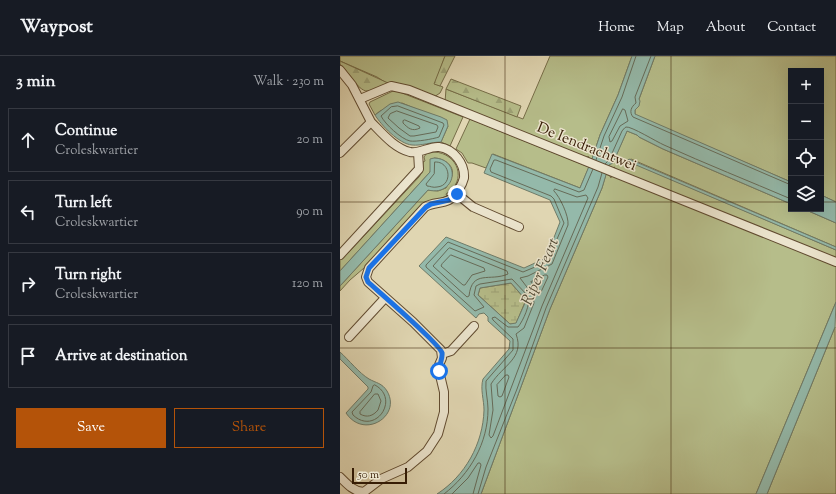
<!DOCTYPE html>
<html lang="en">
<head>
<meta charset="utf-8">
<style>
	body { margin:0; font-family:"Sorts Mill Goudy",serif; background:#20242c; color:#f1f3f6 }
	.controls { position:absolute; right:12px; top:12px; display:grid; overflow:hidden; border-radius:0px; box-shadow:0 4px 16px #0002 }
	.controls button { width:36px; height:36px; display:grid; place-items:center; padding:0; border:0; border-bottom:1px solid #363941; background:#171b24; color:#f1f3f6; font:20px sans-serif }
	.scale { position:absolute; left:12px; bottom:10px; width:55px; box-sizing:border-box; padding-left:4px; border:2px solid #371d05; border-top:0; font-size:11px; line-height:14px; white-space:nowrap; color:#371d05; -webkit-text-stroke:3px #ebe4cd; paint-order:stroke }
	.stop { position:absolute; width:12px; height:12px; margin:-9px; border:3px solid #1a73e8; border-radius:50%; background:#fff }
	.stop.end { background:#1a73e8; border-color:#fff; box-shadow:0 1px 4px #0008 }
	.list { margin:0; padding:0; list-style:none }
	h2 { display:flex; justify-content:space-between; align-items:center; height:52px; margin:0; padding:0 16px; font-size:17px }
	h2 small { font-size:13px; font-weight:400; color:#9ea1a6 }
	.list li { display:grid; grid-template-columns:26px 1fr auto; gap:12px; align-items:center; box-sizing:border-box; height:64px; margin:0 8px 8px; padding:0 8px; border:1px solid #363941; border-radius:0px }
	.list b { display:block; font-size:15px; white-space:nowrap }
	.list p { margin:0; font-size:13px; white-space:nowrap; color:#9ea1a6 }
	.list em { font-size:13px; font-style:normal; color:#9ea1a6 }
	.actions { display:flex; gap:8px; padding:12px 16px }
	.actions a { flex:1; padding:9px 0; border:1px solid #b45309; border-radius:0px; text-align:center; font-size:14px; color:#b45309 }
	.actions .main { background:#b45309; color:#fff }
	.icon { flex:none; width:22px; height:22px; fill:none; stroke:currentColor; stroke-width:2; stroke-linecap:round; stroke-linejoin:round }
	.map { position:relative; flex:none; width:496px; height:438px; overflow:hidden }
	header { display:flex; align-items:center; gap:24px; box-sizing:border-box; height:56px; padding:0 20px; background:#171b24; border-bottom:1px solid #363941 }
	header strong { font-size:19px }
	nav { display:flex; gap:22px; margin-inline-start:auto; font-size:14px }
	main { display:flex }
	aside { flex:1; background:#171b24 }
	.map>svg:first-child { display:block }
</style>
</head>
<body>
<header>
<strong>Waypost</strong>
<nav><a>Home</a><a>Map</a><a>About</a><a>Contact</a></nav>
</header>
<main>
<aside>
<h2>3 min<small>Walk · 230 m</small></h2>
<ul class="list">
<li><svg class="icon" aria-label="ahead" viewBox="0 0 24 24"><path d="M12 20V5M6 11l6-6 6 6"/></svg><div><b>Continue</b><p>Croleskwartier</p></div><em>20 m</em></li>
<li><svg class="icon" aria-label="left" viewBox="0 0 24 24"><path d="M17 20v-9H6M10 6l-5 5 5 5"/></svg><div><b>Turn left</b><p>Croleskwartier</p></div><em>90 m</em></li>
<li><svg class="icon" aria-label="right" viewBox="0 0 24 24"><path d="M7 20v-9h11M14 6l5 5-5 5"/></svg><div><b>Turn right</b><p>Croleskwartier</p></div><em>120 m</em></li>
<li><svg class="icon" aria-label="arrive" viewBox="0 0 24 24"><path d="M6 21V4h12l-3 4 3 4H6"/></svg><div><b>Arrive at destination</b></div></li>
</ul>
<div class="actions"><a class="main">Save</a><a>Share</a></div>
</aside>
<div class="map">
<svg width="496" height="438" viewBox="0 0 496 438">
	<defs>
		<pattern id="forest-firs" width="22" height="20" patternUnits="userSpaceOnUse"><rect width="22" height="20" fill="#b6bd8a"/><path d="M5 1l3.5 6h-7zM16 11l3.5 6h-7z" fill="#9da276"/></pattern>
		<pattern id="wetland-marsh" width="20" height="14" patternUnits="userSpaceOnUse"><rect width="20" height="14" fill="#b6bd8a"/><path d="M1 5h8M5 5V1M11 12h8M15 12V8" fill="none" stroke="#9da276"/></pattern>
	</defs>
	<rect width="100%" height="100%" fill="#e0d6b2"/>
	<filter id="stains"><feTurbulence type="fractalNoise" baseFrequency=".005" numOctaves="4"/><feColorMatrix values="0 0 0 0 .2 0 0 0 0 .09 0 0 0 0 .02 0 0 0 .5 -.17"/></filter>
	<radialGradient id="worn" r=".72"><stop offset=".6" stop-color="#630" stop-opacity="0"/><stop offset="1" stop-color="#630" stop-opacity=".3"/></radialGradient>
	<path fill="#b6bd8a" stroke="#766d48" d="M0,0H105L95,28L103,31L100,37L94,41L48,28L37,21L0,5Z
		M210,0H292L278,39L260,79L252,103L249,102L248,100L247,103L105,46L106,33L183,63Z
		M315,0H496V146L481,139V15H451V126L295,59V54Z
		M53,35H57L123,61L110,90L101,86L108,70L81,55L62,47L40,55L35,59L29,48L30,46Z
		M130,63L249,111L240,132L153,98L146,112L132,107H128L122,97L116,93Z
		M287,75L297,79L299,81L323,93L451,148V153H464L496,167V191L291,103L288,105L496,194V204L273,113L275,111L273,112L269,110V108L273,106Z
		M94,96C118,97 128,125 106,138L107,140C99,144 90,144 82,148L24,212L10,224L0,235V230L88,134L98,135L106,132C108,128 111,124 112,120C115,109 103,102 94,102L90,116L0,215V203L4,201L8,197L79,121L82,116L83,106L85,105L84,101L86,98Z
		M266,118L270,120L271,122V119L496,210V246L416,438H141L210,253L262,132Z
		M495,271L496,438H427Z"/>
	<path fill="url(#forest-firs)" stroke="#766d48" d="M105,0H115L100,30L94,28Z
		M0,5L48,27C42,30 33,35 27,35C18,35 7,14 0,8Z
		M111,23L181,50L177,61L106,33Z"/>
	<path fill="url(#wetland-marsh)" stroke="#766d48" d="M171,227L185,243V246L176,268H170L138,239L140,232Z"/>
	<path fill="#94b9aa" stroke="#6f7b68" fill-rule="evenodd" d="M292,0H315L299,43L300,45L299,50L295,54V58L451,126V148L323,93L299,81L297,79L287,75L273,107L269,109L262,132L210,253L141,438H97C125,420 143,388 144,354C144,344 140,333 143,323L169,293L170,285L148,265V261L144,257L139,258L136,262L79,210L106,181L184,212L206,202L220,166L210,144L144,117L152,98L240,132L252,103L260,79L278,39ZM171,227L185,243V247L176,267L170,268L138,239L140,232Z
		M58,46L101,61L107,64L108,70L101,86C91,86 81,90 72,89C59,88 41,69 35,59L50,48Z
		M94,102C122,103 116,141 88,134L0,230V215L90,116V103Z
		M289,103L496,191V194L289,106L288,104Z
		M481,139L496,146V167L464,153H481Z
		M496,246L495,271L427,438H416Z
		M0,296C9,304 19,317 29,323C36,327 42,327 47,335C62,360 24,384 6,357L28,333V331L0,303Z"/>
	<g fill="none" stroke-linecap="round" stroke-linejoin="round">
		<path stroke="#666b58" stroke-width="1" d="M311,0L295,41L296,47C291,51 289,56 293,61L451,129
			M58,50L103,67L104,69L99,81C93,83 76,86 70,85C61,83 45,68 41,60L51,51Z
			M283,53L285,54L288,65L280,70L272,85L270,86L269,81Z
			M57,55L97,69L98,71L96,76L74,80H70L59,72L48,62L50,58Z
			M65,64L79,70L80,72C72,76 68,72 63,67V65Z
			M256,104L264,80L282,41L296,0
			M95,106C111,105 113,130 97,131C93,132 90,130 87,130L86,128L94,118Z
			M265,108L269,104L282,75C283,74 284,72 286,71C291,70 317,86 324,89C366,108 409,125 451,143
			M215,133L237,141L246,139L248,142L202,250L153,380L151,382L149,379L153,354L151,328C163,309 185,302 176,278L184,272L194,247L193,239L180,222L188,220L212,208L228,169C229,160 220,141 214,135Z
			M110,192L167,215L168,218C150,226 132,213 129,240L127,241L93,210L108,193Z
			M111,199L144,212L145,215L132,219L125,229H123L101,210L102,208Z
			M205,219H207L208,221L201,236L199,237L191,226Z
			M166,319H168L169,321L162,340L160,341L158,340L157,329Z
			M35,329C61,343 35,380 13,359L12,356L31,336L33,330Z
			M35,338H38L41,345L38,354C33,360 27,362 20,358V356Z
			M104,438C130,418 148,387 148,353C148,344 145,334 146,325L173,294V283L153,264L152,262L155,261L168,271H178C183,265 191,248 188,240L172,223L140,228L136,230L134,239L144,251L135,255L86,211V209L108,186L183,216L207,206L224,167L214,143L211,140L151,116L150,113L154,104H156L239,136L244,134L253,113
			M112,438L128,422L138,407H140L141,409L133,438
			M138,438L146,411L177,333L206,252L258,131L262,117"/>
		<g stroke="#614b30" stroke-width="10">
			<path id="minor" d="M0,14L12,29L31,66L0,97
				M20,43L51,30L69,34L496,206
				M117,138L133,151L179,171
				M0,199L79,113L78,96
				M9,281L45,242
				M102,298L111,295L134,270
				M0,421C7,428 14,436 24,436L41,423L68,411L87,395L98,378L104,356V336L99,315V309L102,302L101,294L73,266L28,226L26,221L29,212L85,151C93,146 101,148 109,144C113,142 117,138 119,133C121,130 123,126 124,122C125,108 114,93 99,91C89,90 80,98 70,96C54,92 42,77 31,66"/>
		</g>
		<use href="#minor" stroke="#ebe4cd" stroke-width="8"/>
	</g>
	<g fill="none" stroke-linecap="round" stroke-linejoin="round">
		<path stroke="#1a73e8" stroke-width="5" d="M99,315C99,309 103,302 102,297C101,289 39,236 28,226L26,221L29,212L86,151L91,148L109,144L117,138"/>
	</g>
	<path fill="none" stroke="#371d05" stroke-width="1" stroke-opacity="0.55" d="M165,0V438M331,0V438M0,146H451M481,146H496M0,292H496"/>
	<g text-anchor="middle" stroke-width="3" stroke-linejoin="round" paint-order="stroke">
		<g font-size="15" fill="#371d05" stroke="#ebe4cd">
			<text transform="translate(247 90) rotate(22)" y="5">De Iendrachtwei</text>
		</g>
		<g font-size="16" font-style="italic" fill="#534c37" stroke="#ebe4cd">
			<text transform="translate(199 215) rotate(-67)" y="6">Riper Feart</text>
		</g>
	</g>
	<rect width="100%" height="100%" filter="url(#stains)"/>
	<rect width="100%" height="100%" fill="url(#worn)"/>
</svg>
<div class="controls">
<button>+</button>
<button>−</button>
<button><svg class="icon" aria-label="locate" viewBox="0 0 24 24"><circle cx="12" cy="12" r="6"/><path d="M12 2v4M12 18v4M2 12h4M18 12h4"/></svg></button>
<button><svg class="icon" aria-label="layers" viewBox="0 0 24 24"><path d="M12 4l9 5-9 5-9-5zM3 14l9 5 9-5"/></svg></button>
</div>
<div class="scale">50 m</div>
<div class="stop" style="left:99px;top:315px"></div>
<div class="stop end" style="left:117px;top:138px"></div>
</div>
</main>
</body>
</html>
